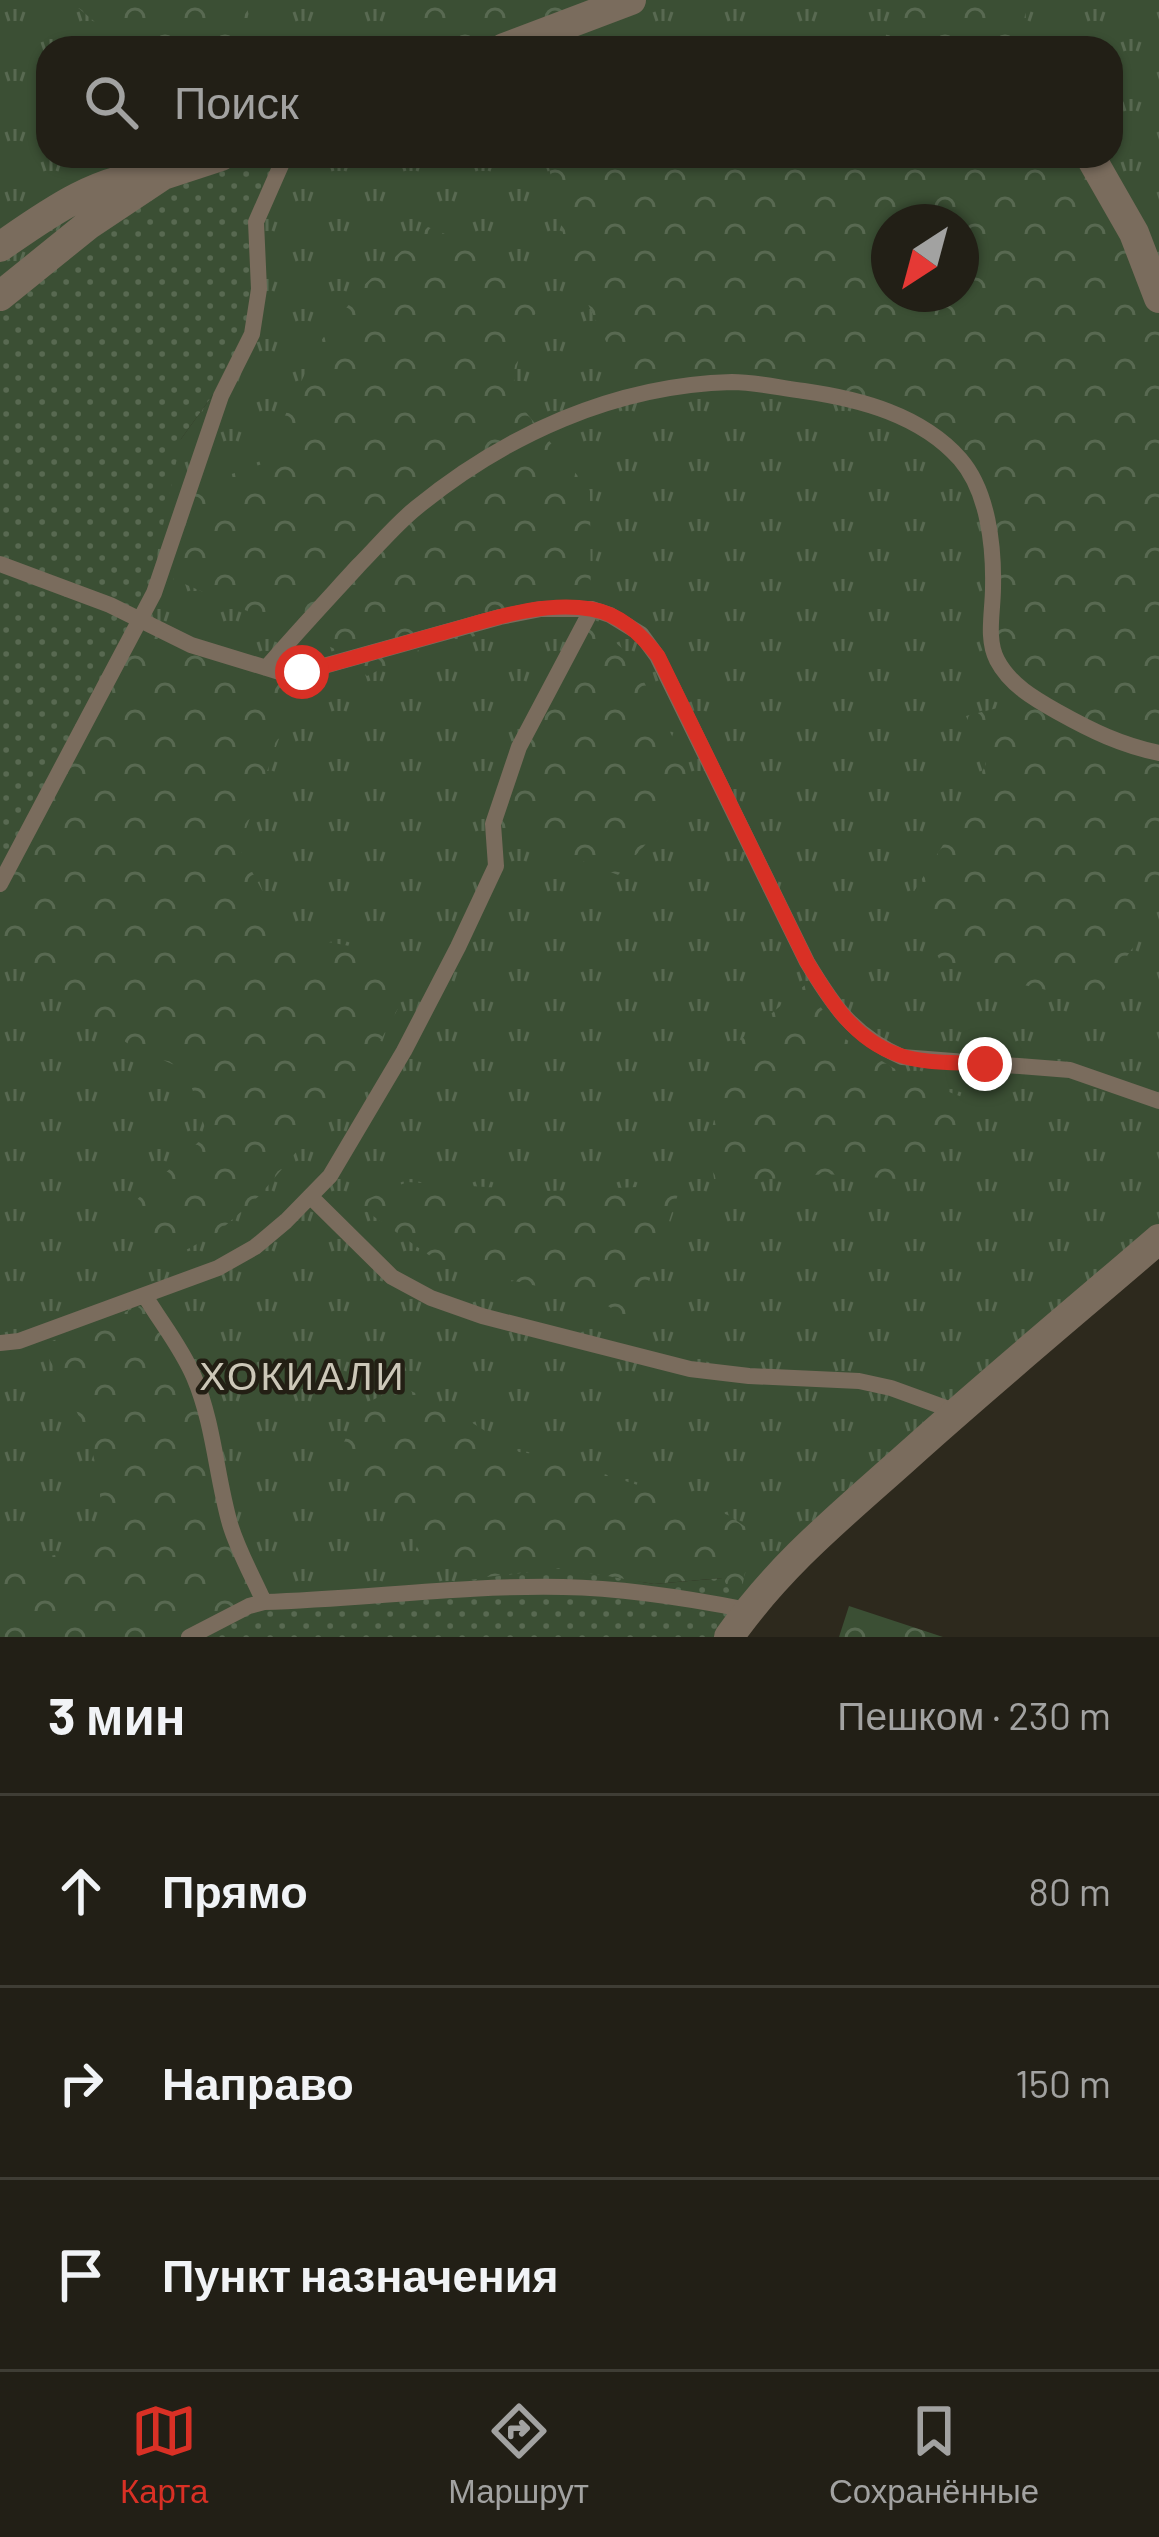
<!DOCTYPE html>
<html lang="ru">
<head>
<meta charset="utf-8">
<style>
	body { margin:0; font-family:Barlow,sans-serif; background:#2a271f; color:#f1f3f6 }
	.compass { position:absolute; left:871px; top:204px; width:108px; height:108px; border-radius:50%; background:#221f16; box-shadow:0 3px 9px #0004; rotate:216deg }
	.stop { position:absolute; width:36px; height:36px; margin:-27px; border:9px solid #d93025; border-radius:50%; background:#fff }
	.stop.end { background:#d93025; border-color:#fff; box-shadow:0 3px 12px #0008 }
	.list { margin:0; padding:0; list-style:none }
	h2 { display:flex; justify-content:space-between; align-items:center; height:156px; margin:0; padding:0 48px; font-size:51px }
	h2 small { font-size:39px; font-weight:400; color:#a2a2a1 }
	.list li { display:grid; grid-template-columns:78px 1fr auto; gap:36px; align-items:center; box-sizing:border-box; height:192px; padding:0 48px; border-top:3px solid #3f3d35 }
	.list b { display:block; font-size:45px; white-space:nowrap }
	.list em { font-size:39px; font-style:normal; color:#a2a2a1 }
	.icon { flex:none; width:66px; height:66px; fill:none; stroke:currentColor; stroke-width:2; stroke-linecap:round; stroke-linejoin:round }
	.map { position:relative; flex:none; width:1159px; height:1637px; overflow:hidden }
	.search { position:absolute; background:#221f16; box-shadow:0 3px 9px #0004; left:36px; right:36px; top:36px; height:132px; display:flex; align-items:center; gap:30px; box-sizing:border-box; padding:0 42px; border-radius:36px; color:#a2a2a1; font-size:45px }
	.sheet { height:732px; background:#221f16 }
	nav { display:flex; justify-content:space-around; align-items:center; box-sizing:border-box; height:168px; border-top:3px solid #3f3d35; background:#221f16; font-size:33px; color:#a2a2a1 }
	nav a { display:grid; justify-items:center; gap:6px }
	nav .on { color:#d93025 }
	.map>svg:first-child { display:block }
</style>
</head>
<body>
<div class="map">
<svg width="1159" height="1637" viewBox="0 0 1159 1637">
	<defs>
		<pattern id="grass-tufts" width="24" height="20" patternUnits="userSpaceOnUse" patternTransform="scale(3)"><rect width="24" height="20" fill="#3b4f34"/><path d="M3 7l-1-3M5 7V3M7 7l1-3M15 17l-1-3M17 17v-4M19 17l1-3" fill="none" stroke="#586951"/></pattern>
		<pattern id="forest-crowns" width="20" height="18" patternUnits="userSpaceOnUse" patternTransform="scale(3)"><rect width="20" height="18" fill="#3b4f34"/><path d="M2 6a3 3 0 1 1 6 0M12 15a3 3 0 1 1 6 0" fill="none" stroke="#586951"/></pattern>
		<pattern id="garden-dots" width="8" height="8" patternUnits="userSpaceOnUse" patternTransform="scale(3)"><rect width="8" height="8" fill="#3b4f34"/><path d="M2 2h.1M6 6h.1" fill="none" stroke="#586951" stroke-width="1.8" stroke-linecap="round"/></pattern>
	</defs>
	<rect width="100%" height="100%" fill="#2d291d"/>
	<path fill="url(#grass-tufts)" fill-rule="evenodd" d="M0,0H539L414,48H48V156H199L0,301Z
		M571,0H1159V1234L738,1608L723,1578L365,1594L0,1637V870L178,443L239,359L259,227L281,156H1111V48H477ZM889,222H961V294H889Z"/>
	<path fill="url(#forest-crowns)" fill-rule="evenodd" d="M79,0H245L257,48H126L76,6Z
		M388,0H610L557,25L486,48H419Z
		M894,0H1024L1029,48H883Z
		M549,156H1058L1094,169L1159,307V903L1154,917L1096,1001L943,967L910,898L956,824L986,764L966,716L1021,702L988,647L992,563L977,492L947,450L889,415L746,387L632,395L570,267L547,158ZM889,222H961V294H889Z
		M428,227L488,252L547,300L526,325L511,394L590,491L591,622L630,655L698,786L618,875L495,826L573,622L523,624L419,650L367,676L335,649L173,579L195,486L262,464L320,342L364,285Z
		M143,621L207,659L295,680L284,725L239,848L286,934L392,954L400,1005L362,1074L260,1195L217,1233L155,1267L129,1207L207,1134L186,1070L133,1047L65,1001L0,943V882Z
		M805,985L842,1037L905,1075L975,1102L911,1180L825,1174L715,1184L708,1144L732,1047Z
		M407,1182L550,1191L681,1185L635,1324L599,1300L443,1265L356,1204Z
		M140,1306C193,1346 213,1453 232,1515C241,1544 253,1573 264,1602L186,1637H0V1567L73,1551L101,1519C102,1446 74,1407 42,1345Z
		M400,1386L450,1409L519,1452L550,1456L728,1515L753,1532L738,1608L722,1578L654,1584L558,1568L470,1579L421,1554L404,1524L334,1463L361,1406Z
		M849,1606L943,1637H839Z"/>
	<path fill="url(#garden-dots)" d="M209,156H281L259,222L262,285L239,359L181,439L143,621L0,882V301Z
		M559,1568L654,1584L723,1578L738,1607L722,1637H189L264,1602L365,1594Z"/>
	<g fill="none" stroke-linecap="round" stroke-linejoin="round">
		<path stroke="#7a6c5d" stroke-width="16" d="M0,564L110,605L191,645L283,673L302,672L500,617L541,609H592L610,615L641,634L657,656L807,962C834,1007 853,1035 902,1057L1070,1070L1159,1101
			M266,668C296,633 327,600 358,566C377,547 395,525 416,508C505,435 615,385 732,382C756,382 780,388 804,391C860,399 921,415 960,459C988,491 994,546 993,588C993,611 986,639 997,660C1010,685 1035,699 1058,712C1092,731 1121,745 1159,753
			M0,884L154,593L221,396L252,334L259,289L256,222L285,156
			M311,1197L392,1277L431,1298L482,1316L690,1369L749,1376L859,1381L891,1388L957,1412
			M145,1296C162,1324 181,1347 194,1377C214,1424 216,1475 230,1524C238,1551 253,1577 264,1602
			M0,1343L19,1341L218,1268L255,1247L286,1221L330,1176L404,1051L458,947L496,866L493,824L519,747L592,609
			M189,1637L249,1606L264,1602C363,1599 463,1585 563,1587C625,1588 687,1598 748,1610"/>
		<path stroke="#7a6c5d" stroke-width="30" d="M1090,156L1134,233L1159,298
			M729,1637C779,1566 838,1518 902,1461C986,1385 1073,1313 1159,1239"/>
		<path stroke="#7a6c5d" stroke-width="30" d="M504,48L631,0
			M0,247C46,215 99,176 157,175
			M0,296L88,225L163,175L221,156"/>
	</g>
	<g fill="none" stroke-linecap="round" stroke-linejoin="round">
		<path stroke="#d93025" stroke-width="15" d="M302,672C350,659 398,645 445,632C492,619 542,601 591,609C620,614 640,633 658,656L807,962C830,1000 854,1040 899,1055C925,1064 957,1062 985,1064"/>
	</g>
	<g text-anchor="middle" stroke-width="9" stroke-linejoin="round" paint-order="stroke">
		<g font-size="39" letter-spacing="3" fill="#ccc7b8" stroke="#231f14">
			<text x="303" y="1390">ХОКИАЛИ</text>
		</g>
	</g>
</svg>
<svg class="compass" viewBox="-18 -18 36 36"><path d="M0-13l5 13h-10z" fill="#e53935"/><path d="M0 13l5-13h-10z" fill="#a2a2a1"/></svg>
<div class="stop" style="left:302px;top:672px"></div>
<div class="stop end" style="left:985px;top:1064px"></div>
<div class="search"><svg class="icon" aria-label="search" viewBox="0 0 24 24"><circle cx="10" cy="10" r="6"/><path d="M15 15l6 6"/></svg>Поиск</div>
</div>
<section class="sheet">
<h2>3 мин<small>Пешком · 230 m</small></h2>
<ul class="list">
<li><svg class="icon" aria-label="ahead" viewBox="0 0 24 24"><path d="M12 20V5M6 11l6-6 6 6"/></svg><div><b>Прямо</b></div><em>80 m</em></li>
<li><svg class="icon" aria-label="right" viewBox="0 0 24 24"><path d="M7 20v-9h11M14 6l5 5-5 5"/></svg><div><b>Направо</b></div><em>150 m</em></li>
<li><svg class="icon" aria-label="arrive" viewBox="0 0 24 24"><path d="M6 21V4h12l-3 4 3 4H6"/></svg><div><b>Пункт назначения</b></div></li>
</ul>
</section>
<nav>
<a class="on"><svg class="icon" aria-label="map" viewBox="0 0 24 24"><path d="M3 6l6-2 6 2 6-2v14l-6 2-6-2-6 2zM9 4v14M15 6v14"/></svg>Карта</a>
<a><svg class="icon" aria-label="directions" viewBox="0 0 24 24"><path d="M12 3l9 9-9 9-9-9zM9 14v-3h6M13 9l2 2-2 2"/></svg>Маршрут</a>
<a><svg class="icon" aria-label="saved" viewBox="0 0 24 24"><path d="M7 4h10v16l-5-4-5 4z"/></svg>Сохранённые</a>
</nav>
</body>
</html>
